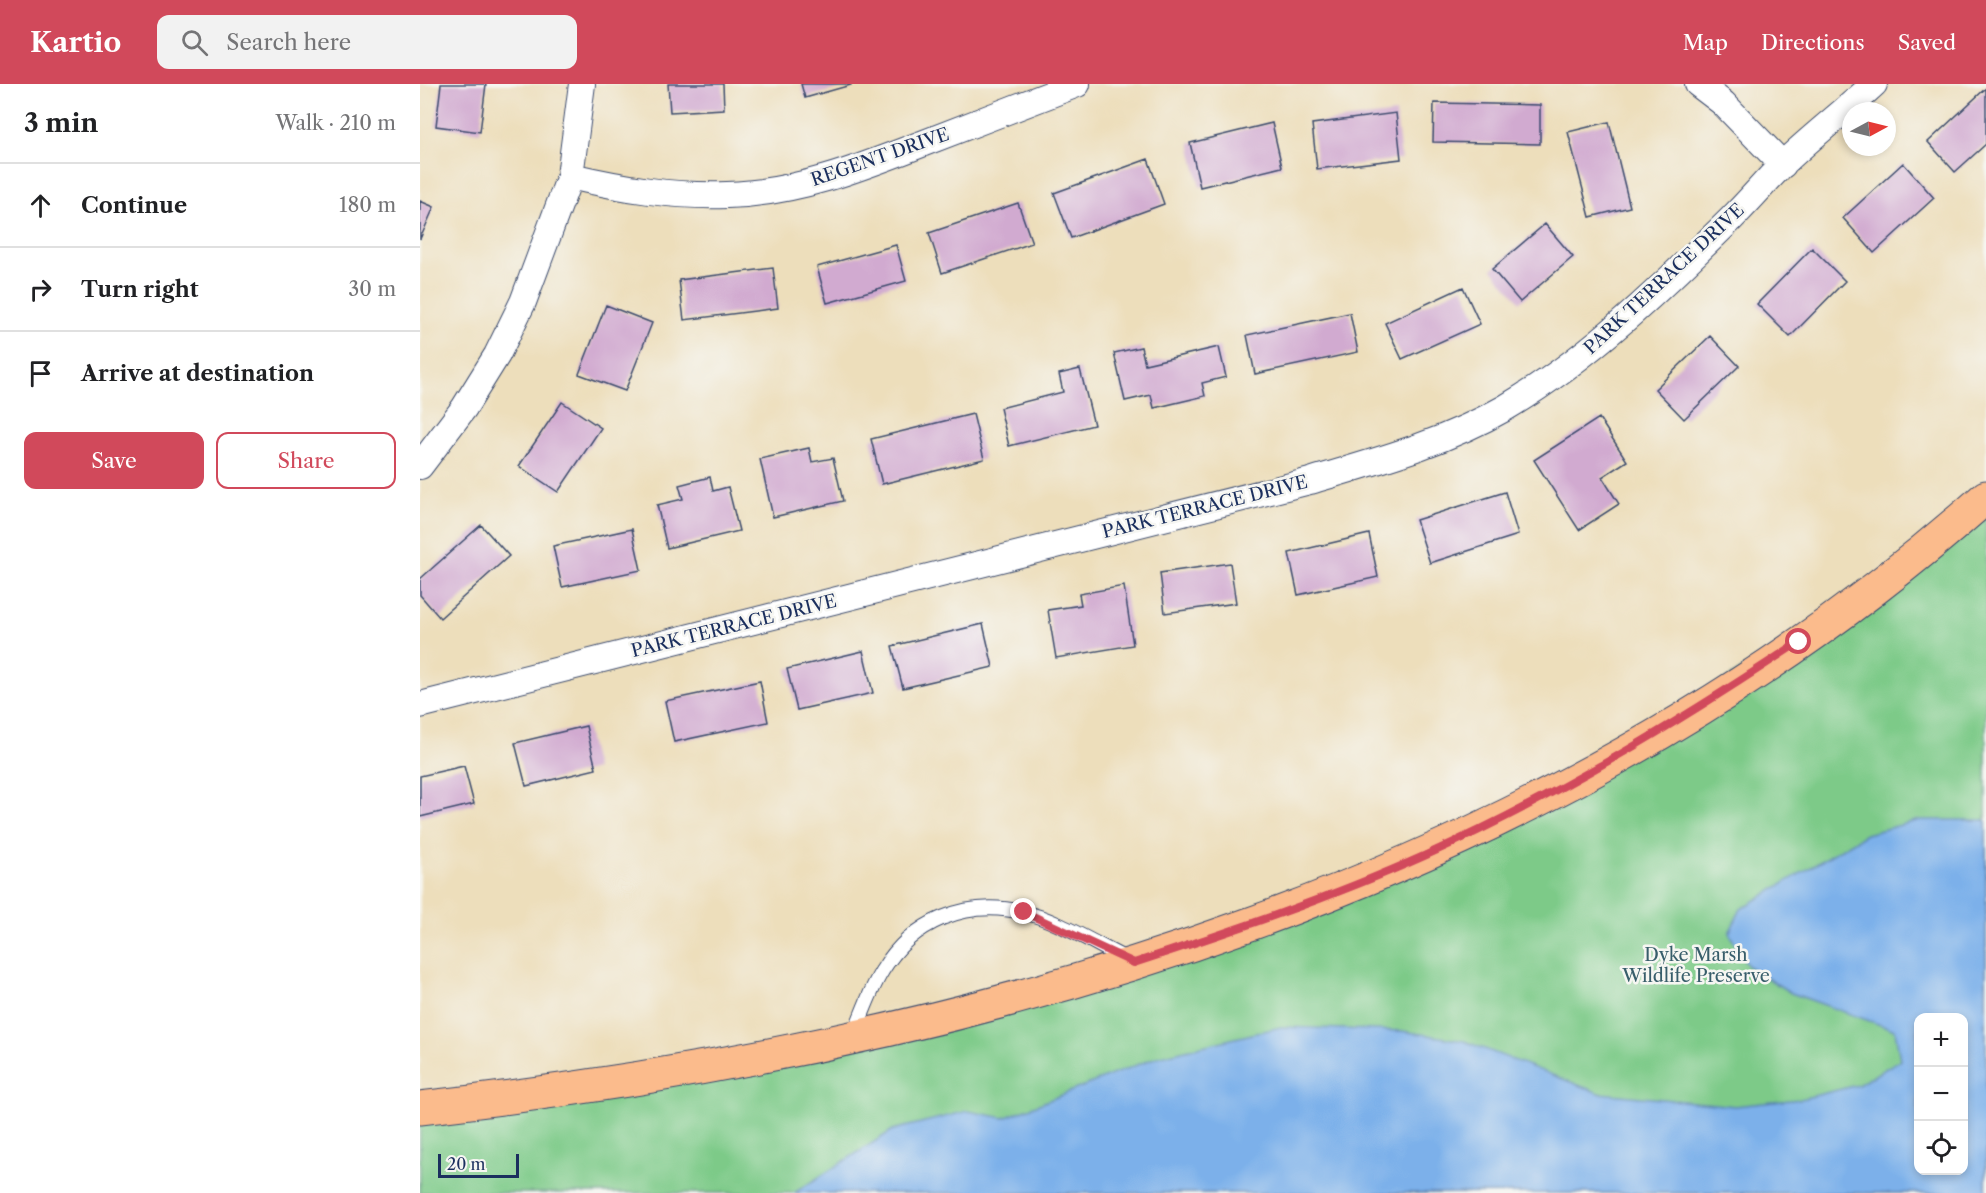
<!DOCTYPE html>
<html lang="en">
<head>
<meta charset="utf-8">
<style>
	body { margin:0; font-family:"Libre Caslon Text",serif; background:#f2f2f2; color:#202124 }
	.controls { position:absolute; right:18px; bottom:18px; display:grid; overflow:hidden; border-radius:12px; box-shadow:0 3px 9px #0003 }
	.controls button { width:54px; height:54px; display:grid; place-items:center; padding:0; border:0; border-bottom:2px solid #e0e0e0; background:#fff; color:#202124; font:30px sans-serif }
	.compass { position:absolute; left:1422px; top:18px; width:54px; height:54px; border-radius:50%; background:#fff; box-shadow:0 3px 9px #0003; rotate:83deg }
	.scale { position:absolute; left:18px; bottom:15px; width:81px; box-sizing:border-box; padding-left:6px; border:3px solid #1b2f5e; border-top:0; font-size:16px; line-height:21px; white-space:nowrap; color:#1b2f5e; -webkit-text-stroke:4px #f6f6f2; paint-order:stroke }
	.stop { position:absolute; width:18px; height:18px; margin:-14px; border:4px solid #d1495b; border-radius:50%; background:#fff }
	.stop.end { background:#d1495b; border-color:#fff; box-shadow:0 2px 6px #0008 }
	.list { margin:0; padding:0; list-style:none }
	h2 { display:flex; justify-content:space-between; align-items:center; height:78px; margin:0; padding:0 24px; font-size:26px }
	h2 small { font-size:20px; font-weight:400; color:#757577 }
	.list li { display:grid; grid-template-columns:39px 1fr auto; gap:18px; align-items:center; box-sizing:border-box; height:84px; padding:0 24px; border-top:2px solid #e0e0e0 }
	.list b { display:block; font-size:22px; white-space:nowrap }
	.list em { font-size:20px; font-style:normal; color:#757577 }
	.actions { display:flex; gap:12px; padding:18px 24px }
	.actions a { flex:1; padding:14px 0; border:2px solid #d1495b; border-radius:12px; text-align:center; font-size:21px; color:#d1495b }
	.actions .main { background:#d1495b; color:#fff }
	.icon { flex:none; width:33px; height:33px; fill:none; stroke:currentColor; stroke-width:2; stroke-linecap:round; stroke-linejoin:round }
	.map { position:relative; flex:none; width:1566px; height:1109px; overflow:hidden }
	header { display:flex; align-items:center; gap:36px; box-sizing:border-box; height:84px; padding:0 30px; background:#d1495b; color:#fff }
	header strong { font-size:28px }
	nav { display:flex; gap:33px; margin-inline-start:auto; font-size:21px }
	.search { width:420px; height:54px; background:#f2f2f2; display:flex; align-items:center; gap:15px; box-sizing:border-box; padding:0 21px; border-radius:12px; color:#757577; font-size:22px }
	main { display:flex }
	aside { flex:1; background:#fff }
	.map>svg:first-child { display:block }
</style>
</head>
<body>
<header>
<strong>Kartio</strong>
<div class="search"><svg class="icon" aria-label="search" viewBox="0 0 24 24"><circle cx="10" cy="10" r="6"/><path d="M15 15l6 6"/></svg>Search here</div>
<nav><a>Map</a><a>Directions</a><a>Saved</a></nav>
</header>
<main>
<aside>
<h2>3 min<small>Walk · 210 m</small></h2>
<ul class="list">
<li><svg class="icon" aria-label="ahead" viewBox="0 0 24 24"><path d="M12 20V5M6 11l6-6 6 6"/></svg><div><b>Continue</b></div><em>180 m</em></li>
<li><svg class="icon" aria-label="right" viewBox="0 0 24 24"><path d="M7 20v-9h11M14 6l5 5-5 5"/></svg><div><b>Turn right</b></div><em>30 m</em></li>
<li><svg class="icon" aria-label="arrive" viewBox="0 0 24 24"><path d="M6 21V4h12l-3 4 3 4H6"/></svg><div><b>Arrive at destination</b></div></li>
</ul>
<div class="actions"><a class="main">Save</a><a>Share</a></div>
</aside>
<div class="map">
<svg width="1566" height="1109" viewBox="0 0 1566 1109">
	<rect width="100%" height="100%" fill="#f6f6f2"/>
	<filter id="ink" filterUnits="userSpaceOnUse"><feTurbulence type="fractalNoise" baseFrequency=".0167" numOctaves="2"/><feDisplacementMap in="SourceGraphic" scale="12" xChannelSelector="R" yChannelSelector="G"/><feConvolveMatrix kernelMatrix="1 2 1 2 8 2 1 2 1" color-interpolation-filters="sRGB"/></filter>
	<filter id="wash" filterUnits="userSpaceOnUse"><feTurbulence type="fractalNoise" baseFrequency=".008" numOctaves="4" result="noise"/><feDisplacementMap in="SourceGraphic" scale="24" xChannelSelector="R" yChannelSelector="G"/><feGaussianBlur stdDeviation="1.35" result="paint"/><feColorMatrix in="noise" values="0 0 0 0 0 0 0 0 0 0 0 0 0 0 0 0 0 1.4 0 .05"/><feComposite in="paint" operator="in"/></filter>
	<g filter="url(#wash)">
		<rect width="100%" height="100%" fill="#eddebb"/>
		<path fill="#7dca88" stroke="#4c7c73" stroke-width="1.5" fill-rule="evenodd" d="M1566,402V1109H0V1022L431,954L714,879L1090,730L1462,498ZM1498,934H1544V1086H1498Z"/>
		<path fill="#7cb0ea" stroke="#4c70a4" stroke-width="1.5" fill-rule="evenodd" d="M1500,736H1566V1109H374L473,1046L548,1027L584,1034L737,973L861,943L982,947L1044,957L1179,1009L1315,1022L1381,1015L1438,1001L1480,976L1475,946L1371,909L1328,882L1309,849L1321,825L1446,750ZM1498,934H1544V1086H1498Z"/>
		<g id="blocks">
			<path fill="#d1aad0" d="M21,0H66L60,48L16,42Z
				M248,0H303L304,25L250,28Z
				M381,0H431V1L385,14Z
				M1566,4V60L1535,88L1508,58Z
				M1014,19L1120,21V60L1013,58Z
				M976,29L981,75L897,85L892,40Z
				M1189,38L1210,123L1170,133L1148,48Z
				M852,39L862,83L780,103L770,59Z
				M728,75L744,120L651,154L634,109Z
				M1483,79L1514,114L1454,169L1423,134Z
				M0,117L14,123L0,155Z
				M598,119L612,159L522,189L509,149Z
				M1125,140L1153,173L1100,218L1072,185Z
				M476,161L486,197L407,219L397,183Z
				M1392,164L1425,197L1370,253L1337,220Z
				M353,184L358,224L264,236L259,196Z
				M1043,203L1060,240L982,275L965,239Z
				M186,221L232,239L205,307L159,290Z
				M930,229L938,268L835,290L827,251Z
				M1290,252L1319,282L1264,335L1235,305Z
				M721,263L725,280L799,263L806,293L782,299L785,312L734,324L731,311L705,317L694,269Z
				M660,285L674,341L589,362L580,324L643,308L639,290Z
				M142,318L181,344L138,408L99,382Z
				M553,330L564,375L462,400L451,355Z
				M1179,334L1207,377L1182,393L1199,420L1159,446L1114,376Z
				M389,364L392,378L413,374L423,417L353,433L340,375Z
				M290,393L293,407L308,403L319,447L247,464L237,421L263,415L259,401Z
				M1085,408L1098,451L1010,479L996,436Z
				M61,441L89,472L20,534L0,511V495Z
				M212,445L221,486L142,503L133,462Z
				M949,450L958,493L878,511L869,469Z
				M810,479L816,519L745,529L740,489Z
				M704,502L713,561L636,574L628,526L661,521L659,510Z
				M563,540L573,583L483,604L472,562Z
				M443,567L453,609L377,626L367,585Z
				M340,597L348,638L254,658L245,617Z
				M166,642L176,685L106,702L95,659Z
				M44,682L54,720L0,733V692Z"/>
		</g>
	</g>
	<g filter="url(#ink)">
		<use href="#blocks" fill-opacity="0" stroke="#3a496c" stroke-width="1.5"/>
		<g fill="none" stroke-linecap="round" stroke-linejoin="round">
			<g stroke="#3a496c" stroke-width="16">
				<path id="service" d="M434,949C443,929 450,906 462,887C492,837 546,815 602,828C636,835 675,860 706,875"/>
			</g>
			<g stroke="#3a496c" stroke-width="28">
				<path id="minor" d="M1278,0L1303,19L1363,81
					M150,92C202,104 253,113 307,111C377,109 440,84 504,59C555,39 606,20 657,0
					M0,382L44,324L77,271L103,218L150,92L162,0
					M0,621L890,397C957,377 1024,359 1085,324C1170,274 1242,203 1312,134C1329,117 1345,98 1362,81C1391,53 1424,28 1454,0"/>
			</g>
			<g stroke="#3a496c" stroke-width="35">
				<path id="primary" d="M0,1024C565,961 1132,798 1566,413"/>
			</g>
			<use href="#service" stroke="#fff" stroke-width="14"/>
			<use href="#minor" stroke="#fff" stroke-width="26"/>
			<use href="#primary" stroke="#fbbb8c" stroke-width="33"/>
		</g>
	</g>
	<g fill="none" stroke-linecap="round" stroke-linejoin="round" filter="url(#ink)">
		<path stroke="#d1495b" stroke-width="8" d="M604,828L714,879C812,847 910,814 1004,772C1135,713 1259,638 1379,558"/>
	</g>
	<g text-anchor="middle" stroke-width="5" stroke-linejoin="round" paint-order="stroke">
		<g font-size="18" fill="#1b2f5e" stroke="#f6f6f2">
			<text transform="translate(460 73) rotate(-19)" y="6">REGENT DRIVE</text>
			<text transform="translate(1244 195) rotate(-43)" y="6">PARK TERRACE DRIVE</text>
			<text transform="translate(785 423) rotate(-14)" y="6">PARK TERRACE DRIVE</text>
			<text transform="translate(314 542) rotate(-14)" y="6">PARK TERRACE DRIVE</text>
		</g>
		<g font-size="18" fill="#385e6b" stroke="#f6f6f2">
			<text x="1276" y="877">Dyke Marsh<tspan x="1276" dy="21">Wildlife Preserve</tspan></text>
		</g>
	</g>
</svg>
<div class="controls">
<button>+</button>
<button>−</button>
<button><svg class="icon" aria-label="locate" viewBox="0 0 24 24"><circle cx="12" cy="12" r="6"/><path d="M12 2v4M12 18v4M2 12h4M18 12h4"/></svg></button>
</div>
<svg class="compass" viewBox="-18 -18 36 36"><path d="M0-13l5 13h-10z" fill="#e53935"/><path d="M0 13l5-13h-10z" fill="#757577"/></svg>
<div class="scale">20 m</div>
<div class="stop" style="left:1379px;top:558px"></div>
<div class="stop end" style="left:604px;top:828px"></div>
</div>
</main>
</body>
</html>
